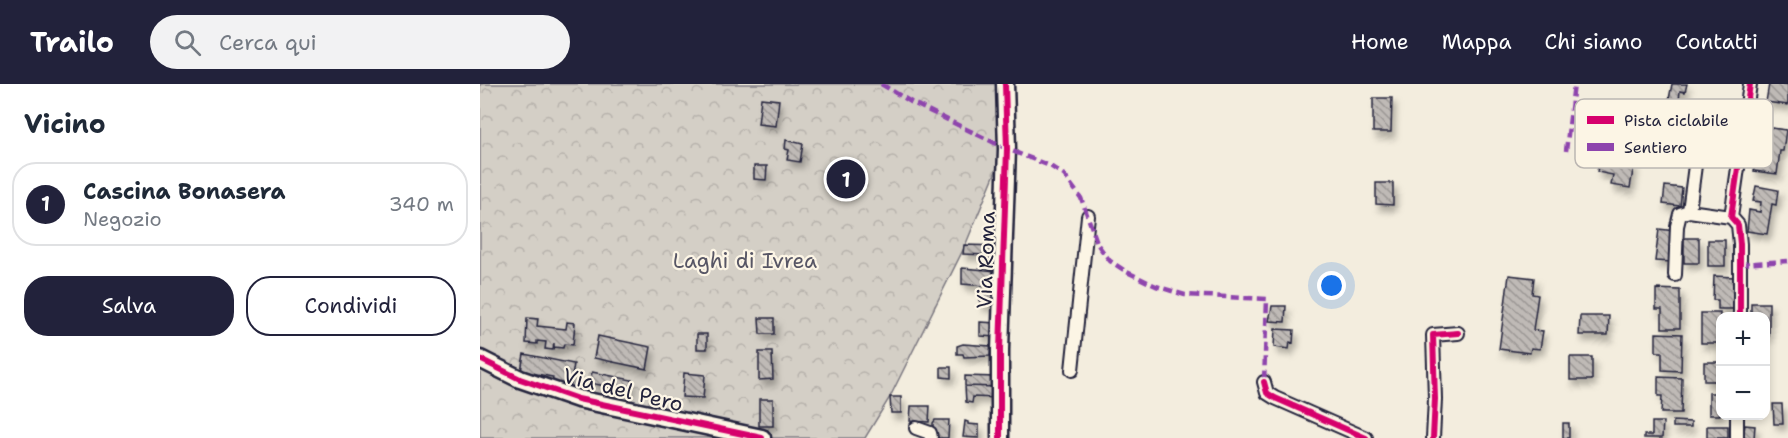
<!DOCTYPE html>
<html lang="it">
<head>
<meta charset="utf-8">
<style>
	body { margin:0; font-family:"Shantell Sans",sans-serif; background:#f2f2f3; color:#1f2937 }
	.controls { position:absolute; right:18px; bottom:18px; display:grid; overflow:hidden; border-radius:12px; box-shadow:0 3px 9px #0003 }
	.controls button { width:54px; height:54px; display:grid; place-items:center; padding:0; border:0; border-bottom:2px solid #e0e1e3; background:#fff; color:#1f2937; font:30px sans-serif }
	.you { position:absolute; left:852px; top:202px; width:21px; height:21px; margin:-15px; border:4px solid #fff; border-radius:50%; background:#1a73e8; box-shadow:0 0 0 9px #1a73e833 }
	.badge { display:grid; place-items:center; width:39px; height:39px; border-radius:50%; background:#22223b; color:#fff; font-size:20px; font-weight:700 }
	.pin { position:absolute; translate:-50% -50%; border:3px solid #fff; box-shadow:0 2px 6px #0006 }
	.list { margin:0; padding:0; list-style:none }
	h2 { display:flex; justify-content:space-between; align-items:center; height:78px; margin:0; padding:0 24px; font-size:26px }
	h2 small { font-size:20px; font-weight:400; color:#747a83 }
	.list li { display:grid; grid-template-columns:39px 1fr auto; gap:18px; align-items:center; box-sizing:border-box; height:84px; margin:0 12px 12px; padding:0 12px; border:2px solid #e0e1e3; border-radius:24px }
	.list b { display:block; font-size:22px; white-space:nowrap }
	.list p { margin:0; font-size:20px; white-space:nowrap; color:#747a83 }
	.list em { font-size:20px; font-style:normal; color:#747a83 }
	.actions { display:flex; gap:12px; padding:18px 24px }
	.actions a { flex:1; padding:14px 0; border:2px solid #22223b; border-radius:24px; text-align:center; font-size:21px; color:#22223b }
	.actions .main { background:#22223b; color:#fff }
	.icon { flex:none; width:33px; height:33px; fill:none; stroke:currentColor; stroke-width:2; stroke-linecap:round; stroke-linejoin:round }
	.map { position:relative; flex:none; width:1308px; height:354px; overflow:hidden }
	header { display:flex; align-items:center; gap:36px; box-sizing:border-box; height:84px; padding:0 30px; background:#22223b; color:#fff }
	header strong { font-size:28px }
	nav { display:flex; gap:33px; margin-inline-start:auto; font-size:21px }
	.search { width:420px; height:54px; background:#f2f2f3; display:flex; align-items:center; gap:15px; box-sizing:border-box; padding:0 21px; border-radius:33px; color:#747a83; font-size:22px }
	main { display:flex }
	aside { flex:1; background:#fff }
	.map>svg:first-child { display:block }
</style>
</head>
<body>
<header>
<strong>Trailo</strong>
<div class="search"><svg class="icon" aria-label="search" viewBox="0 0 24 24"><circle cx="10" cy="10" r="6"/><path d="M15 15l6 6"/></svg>Cerca qui</div>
<nav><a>Home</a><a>Mappa</a><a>Chi siamo</a><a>Contatti</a></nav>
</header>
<main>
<aside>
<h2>Vicino<small></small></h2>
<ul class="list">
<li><span class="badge">1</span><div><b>Cascina Bonasera</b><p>Negozio</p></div><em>340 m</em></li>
</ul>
<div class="actions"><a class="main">Salva</a><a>Condividi</a></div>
</aside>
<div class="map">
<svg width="1308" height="354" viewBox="0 0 1308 354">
	<defs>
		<pattern id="park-crowns" width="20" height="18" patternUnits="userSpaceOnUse" patternTransform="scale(1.5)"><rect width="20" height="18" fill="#d4cfc6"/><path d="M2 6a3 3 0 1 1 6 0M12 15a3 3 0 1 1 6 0" fill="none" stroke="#b6b1ab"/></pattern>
		<pattern id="building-back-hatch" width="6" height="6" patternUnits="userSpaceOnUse" patternTransform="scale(1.5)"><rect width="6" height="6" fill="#bfbab6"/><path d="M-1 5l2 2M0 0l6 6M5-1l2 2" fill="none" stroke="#9b9795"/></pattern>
		<filter id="shadow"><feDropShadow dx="3.5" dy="6" stdDeviation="3" flood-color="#0004"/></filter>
	</defs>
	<rect width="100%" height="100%" fill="#f3edde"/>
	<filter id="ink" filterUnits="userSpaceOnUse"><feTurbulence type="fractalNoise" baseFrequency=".0167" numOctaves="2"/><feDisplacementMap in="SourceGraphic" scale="12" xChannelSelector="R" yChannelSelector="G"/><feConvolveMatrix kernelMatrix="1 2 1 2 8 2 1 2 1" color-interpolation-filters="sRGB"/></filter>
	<g filter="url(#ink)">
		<path fill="url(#park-crowns)" stroke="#7b7880" stroke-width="1.5" d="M0,0H531L530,53L485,162L410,313L385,354H0Z"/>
		<path fill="url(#building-back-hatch)" stroke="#22223b" stroke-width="1.5" filter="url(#shadow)" d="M1192,0H1207L1205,8L1200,7L1199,17L1189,15Z
			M1289,0H1308V21L1286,18Z
			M281,14L299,16L296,42L278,40Z
			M893,14H912L911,48H893Z
			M1284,43L1306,46L1303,67H1300L1297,90L1274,87L1278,59L1282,60Z
			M306,56L323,60L320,78L307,76L309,66L305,65Z
			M1121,67L1141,71L1140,78L1154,81L1150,104L1131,101L1133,91L1117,88Z
			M274,82H287L286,96L274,95Z
			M357,82L376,86L373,102L354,99Z
			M896,99H913V121L896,120Z
			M1185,102L1202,104L1200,122L1183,120Z
			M1276,102L1298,106L1296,121L1292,120L1287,150L1267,147L1269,126L1280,128L1281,118L1273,117Z
			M1179,145L1195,147L1192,178L1175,177Z
			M1204,154H1219V179H1204Z
			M1228,156H1245V182H1228Z
			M484,161L520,162L519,176L504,174L505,171L483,170Z
			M482,184L519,187L517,203L482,200Z
			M1029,191L1054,194L1052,210L1058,211L1053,246L1063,247L1060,265L1051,264L1050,269L1019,265Z
			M1234,192L1254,193V225H1238V216H1233Z
			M1176,205L1200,206V244H1182V225H1176Z
			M500,206L520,207L519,222L500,221Z
			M1271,219H1289V252H1286V232H1271Z
			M792,222H806L805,238L789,237Z
			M1221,229H1240V259H1221Z
			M1100,232H1129L1128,251H1099Z
			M47,234L58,235L57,242L86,245L87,238L95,239L93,261L84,260L83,264L74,263V259L73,266L65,265L66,258L57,257V260L46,259Z
			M279,234H294V250H280Z
			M500,238L518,239L517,253L500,252Z
			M795,245L814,246L813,259L810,258L809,265L794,263Z
			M1176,249L1202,250L1201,287L1182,286V268H1176Z
			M217,250H227V265H217Z
			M118,252L171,263L167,285L114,274Z
			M483,260L511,262L510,272L484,273L483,270H477V262Z
			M279,268H292L293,295L279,296Z
			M44,270L94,280L90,304L72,300L73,293L41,287Z
			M1090,273H1112V296H1090Z
			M1224,278H1240V297H1224Z
			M461,283H471V294L461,293Z
			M112,288L152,296L150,307L110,299Z
			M204,289L225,291L223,314L202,313Z
			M485,292L516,293L517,303L485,302Z
			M1178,293L1202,294L1201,329H1181L1182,312H1178Z
			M485,302L517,303V314L493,313L492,319L486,318Z
			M1229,309H1240V331H1229Z
			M410,313H421V329H411Z
			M279,315H293V342H279Z
			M1293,320H1302L1303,340H1294Z
			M431,322H450L449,338L430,337Z
			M455,336H469L468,354H453V339Z
			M485,337L488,338V340L499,341V354L483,353Z
			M1193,337L1211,338V343H1193Z
			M1172,338H1183L1182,354H1164V351H1172Z
			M1083,339H1089V354H1083Z
			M1265,341L1275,342L1274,354H1263Z
			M1227,342H1248V354H1227Z"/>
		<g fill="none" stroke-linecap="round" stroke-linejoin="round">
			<g stroke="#22223b" stroke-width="16">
				<path id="street" d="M1209,127L1219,51
					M1195,191L1197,142L1200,130L1209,127L1251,133
					M1260,232V160L1258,141L1251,133L1270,0
					M592,286L608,132
					M784,298L787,309L795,314L886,354
					M436,344L450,349L451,354
					M953,354L955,315L953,251L978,249
					M1257,354V332"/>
			</g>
			<g stroke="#22223b" stroke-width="21">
				<path id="secondary" d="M0,275L40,295L98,315L282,354
					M520,354V266L527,65L525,0"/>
			</g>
			<use href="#street" stroke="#fcf5e5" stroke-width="12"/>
			<use href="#secondary" stroke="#fcf5e5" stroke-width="16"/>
			<path stroke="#8e44ad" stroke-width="4.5" stroke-dasharray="9 4.5" stroke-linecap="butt" d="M401,0L431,18L527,65L570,82L584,91L601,114L618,161L630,177L647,188L676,202L705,211L787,215L784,298
				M1086,67L1094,0
				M1260,180L1308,177"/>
			<g stroke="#fcf5e5" stroke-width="10">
				<path id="cycleway" d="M1260,232V160L1258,141L1251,133L1270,0
					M0,275L40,295L98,315L282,354
					M784,298L787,309L795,314L886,354
					M520,354V266L527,65L525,0
					M953,354L955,315L953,251L978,249"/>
			</g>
			<use href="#cycleway" stroke="#d6006c" stroke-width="6"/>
		</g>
	</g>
	<g text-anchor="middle" stroke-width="4.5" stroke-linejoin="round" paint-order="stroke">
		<g font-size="21" fill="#22223b" stroke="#fcf5e5">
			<text transform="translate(506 176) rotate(-88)" y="7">Via Roma</text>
			<text transform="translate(143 306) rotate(14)" y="7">Via del Pero</text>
		</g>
		<g font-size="21" fill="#575665" stroke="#fcf5e5">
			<text x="265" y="184">Laghi di Ivrea</text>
		</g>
	</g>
	<rect x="1095" y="15" width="198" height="69" rx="9" fill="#fcf5e5" stroke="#bbb6b2" stroke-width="1.5"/>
	<rect x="1107" y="32" width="27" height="8" fill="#d6006c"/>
	<rect x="1107" y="59" width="27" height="8" fill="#8e44ad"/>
	<g font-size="16" fill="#22223b">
		<text x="1144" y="42">Pista ciclabile</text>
		<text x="1144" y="69">Sentiero</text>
	</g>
</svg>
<div class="controls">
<button>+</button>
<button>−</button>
</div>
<div class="you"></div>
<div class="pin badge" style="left:366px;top:95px">1</div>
</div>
</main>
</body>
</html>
